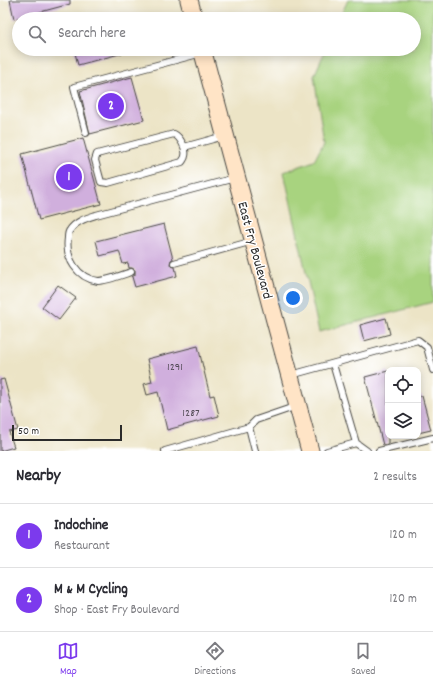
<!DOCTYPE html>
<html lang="en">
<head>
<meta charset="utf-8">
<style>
	body { margin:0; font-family:Dekko,sans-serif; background:#f2f2f3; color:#2b2b33 }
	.controls { position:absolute; right:12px; bottom:12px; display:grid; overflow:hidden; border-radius:8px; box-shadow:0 2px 10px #0003 }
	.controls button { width:36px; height:36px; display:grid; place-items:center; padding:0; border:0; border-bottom:1px solid #e1e1e2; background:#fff; color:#2b2b33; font:20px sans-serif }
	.scale { position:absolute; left:12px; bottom:10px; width:110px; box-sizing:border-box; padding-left:4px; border:2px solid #2b2b2b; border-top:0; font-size:11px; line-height:14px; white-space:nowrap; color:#2b2b2b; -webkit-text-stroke:3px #fff; paint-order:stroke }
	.you { position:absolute; left:293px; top:298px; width:14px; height:14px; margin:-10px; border:3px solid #fff; border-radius:50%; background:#1a73e8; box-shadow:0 0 0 6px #1a73e833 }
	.badge { display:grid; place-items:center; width:26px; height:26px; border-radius:50%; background:#7c3aed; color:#fff; font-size:13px; font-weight:700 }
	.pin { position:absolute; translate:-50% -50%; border:2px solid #fff; box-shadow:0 1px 4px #0006 }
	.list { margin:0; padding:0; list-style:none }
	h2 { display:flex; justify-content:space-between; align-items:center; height:52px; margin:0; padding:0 16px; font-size:17px }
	h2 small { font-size:13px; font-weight:400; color:#7c7c81 }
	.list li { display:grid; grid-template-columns:26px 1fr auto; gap:12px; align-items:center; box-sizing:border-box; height:64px; padding:0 16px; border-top:1px solid #e1e1e2 }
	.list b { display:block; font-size:15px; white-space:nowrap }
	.list p { margin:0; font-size:13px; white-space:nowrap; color:#7c7c81 }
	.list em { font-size:13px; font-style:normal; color:#7c7c81 }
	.icon { flex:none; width:22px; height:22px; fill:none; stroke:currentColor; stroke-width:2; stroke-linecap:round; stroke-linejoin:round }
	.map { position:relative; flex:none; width:433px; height:451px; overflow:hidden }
	.search { position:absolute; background:#fff; box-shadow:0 2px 10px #0003; left:12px; right:12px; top:12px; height:44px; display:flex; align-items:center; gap:10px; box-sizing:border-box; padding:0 14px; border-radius:22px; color:#7c7c81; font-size:15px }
	.sheet { height:180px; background:#fff }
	nav { display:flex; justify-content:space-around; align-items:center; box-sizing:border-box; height:56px; border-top:1px solid #e1e1e2; background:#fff; font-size:11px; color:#7c7c81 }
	nav a { display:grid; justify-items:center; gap:2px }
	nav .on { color:#7c3aed }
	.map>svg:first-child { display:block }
</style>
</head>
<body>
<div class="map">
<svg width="433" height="451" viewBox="0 0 433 451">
	<rect width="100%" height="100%" fill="#fff"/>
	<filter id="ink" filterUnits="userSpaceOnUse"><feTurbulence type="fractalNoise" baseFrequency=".025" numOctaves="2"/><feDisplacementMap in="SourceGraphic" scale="8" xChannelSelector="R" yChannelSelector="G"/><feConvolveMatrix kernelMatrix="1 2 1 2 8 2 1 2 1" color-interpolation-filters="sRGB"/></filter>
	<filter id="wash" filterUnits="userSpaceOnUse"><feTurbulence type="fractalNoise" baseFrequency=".012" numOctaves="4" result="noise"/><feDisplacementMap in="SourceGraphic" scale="16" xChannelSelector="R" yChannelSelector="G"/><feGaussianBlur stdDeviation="0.9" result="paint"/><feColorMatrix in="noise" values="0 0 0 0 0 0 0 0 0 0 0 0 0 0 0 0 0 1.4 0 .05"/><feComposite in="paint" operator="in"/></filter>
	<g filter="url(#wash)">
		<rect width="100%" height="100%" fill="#ece4c6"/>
		<path fill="#a8d37f" stroke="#6a7f55" d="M348,0H433V302L319,332L284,172L314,161L324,142L314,76L326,49H414V19H339Z"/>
		<g id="blocks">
			<path fill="#d0afdd" d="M10,0H70V4L14,19Z
				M74,49H123V53L78,65Z
				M132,77L144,120L90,134L80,91Z
				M83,138L101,204L39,220L22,154Z
				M164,224L173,259L171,260L170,264L171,266L175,267L177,276L135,287L132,277L135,275V270L132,268H129L128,263L123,264L119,251L100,256L96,241Z
				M58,285L76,298L59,320L42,307Z
				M386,318L390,334L364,341L360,325Z
				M198,346L210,396L214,395L219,416L167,430L158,392L147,395L144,384L152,382L147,359Z
				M388,371V444L383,445L365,377Z
				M4,379L18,430L9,432L14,447L0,451V380Z
				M418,396H422L431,430L418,433Z"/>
		</g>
	</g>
	<g filter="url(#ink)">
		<use href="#blocks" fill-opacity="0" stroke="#484742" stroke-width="1"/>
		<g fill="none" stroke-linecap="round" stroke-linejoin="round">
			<g stroke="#484742" stroke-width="8">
				<path id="lane" d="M86,133L74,87L202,53
					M174,134C180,137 187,149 185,156C185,158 183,160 182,162L108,183L101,182L95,160L97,154Z
					M184,147L224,136
					M174,263L253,241
					M131,272C122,275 106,281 98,281C77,278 65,258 68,238C68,235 68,232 70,230C76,221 87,218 96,215L235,178
					M333,364L356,443
					M291,375L418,340L427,347L433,370
					M165,451L249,427
					M255,451L249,427L256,420L297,406
					M327,451L356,443L367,451
					M379,451L433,438"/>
			</g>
			<g stroke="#484742" stroke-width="19">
				<path id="secondary" d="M189,0L194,19
					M202,49L310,451"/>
			</g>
			<use href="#lane" stroke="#fff" stroke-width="6"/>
			<use href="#secondary" stroke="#ffe4c6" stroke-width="17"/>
		</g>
	</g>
	<g text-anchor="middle" stroke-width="3" stroke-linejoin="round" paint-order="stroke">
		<g font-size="12" fill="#544c58">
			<text x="175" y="370">1291</text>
			<text x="191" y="416">1287</text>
		</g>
		<g font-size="14" fill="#2b2b2b" stroke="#fff">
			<text transform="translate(256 250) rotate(75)" y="5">East Fry Boulevard</text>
		</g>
	</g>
</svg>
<div class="controls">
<button><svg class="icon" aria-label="locate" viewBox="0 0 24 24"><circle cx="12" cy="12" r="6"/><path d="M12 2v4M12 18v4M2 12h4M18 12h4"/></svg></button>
<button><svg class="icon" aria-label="layers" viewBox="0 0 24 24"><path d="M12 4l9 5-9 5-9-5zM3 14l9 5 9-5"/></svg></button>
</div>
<div class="scale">50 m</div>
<div class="you"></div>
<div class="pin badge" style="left:69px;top:177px">1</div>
<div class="pin badge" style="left:111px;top:106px">2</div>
<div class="search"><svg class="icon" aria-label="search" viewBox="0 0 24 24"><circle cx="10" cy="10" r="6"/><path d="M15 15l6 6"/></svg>Search here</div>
</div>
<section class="sheet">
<h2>Nearby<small>2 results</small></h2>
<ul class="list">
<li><span class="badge">1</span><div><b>Indochine</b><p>Restaurant</p></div><em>120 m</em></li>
<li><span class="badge">2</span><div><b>M &amp; M Cycling</b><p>Shop · East Fry Boulevard</p></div><em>120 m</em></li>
</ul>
</section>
<nav>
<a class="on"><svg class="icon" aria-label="map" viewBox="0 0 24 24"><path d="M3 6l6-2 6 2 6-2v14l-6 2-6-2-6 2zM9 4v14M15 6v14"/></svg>Map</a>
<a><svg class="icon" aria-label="directions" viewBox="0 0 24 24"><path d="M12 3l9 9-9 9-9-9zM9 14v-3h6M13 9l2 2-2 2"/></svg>Directions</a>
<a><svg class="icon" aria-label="saved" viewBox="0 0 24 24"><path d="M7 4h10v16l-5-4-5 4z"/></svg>Saved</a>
</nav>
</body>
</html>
